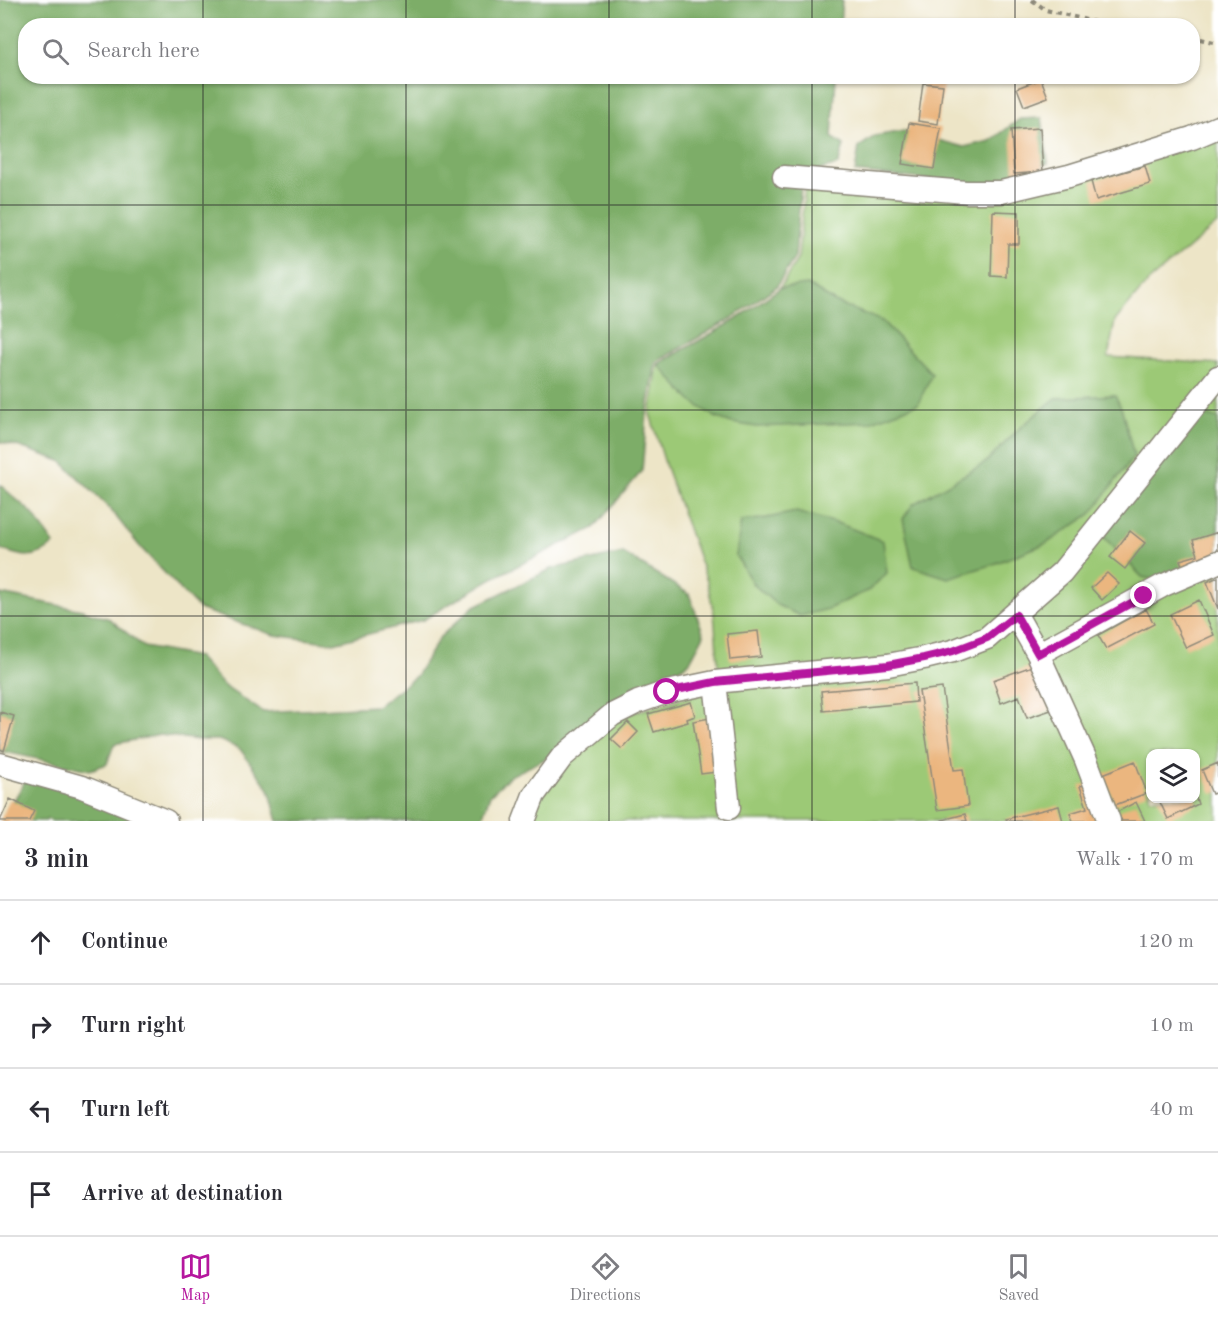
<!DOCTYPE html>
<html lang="en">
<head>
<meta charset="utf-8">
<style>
	body { margin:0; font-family:"Old Standard TT",serif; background:#f7f7f7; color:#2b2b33 }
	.controls { position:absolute; right:18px; bottom:18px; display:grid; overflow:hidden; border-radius:12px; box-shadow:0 2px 4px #0004 }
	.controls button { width:54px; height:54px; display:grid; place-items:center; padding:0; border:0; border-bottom:2px solid #e1e1e2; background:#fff; color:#2b2b33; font:30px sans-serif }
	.stop { position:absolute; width:18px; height:18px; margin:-14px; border:4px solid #b5179e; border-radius:50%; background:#fff }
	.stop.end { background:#b5179e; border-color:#fff; box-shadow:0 2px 6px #0008 }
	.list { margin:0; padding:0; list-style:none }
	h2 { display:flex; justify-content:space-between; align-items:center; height:78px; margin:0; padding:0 24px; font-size:26px }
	h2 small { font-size:20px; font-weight:400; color:#7c7c81 }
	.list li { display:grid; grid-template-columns:39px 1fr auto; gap:18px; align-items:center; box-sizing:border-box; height:84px; padding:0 24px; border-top:2px solid #e1e1e2 }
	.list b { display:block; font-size:22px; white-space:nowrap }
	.list em { font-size:20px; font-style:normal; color:#7c7c81 }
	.icon { flex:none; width:33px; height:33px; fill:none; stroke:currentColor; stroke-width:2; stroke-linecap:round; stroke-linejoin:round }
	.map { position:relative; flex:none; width:1218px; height:821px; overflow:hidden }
	.search { position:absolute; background:#fff; box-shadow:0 2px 4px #0004; left:18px; right:18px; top:18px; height:66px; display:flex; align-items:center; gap:15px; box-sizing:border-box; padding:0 21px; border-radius:24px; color:#7c7c81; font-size:22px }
	.sheet { height:414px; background:#fff }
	nav { display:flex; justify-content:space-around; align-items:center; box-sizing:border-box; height:84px; border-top:2px solid #e1e1e2; background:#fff; font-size:16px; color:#7c7c81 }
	nav a { display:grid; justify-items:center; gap:3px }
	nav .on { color:#b5179e }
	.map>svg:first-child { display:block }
</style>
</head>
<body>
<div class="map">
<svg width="1218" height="821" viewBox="0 0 1218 821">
	<rect width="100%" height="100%" fill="#fff"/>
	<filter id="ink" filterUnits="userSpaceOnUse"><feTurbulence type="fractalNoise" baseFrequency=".0167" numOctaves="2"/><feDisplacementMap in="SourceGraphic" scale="12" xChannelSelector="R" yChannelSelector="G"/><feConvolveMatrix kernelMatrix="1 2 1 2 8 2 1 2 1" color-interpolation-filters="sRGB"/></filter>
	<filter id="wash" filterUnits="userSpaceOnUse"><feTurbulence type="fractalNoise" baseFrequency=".008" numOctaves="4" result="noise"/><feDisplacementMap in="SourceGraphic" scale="24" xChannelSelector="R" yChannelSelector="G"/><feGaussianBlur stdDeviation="1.35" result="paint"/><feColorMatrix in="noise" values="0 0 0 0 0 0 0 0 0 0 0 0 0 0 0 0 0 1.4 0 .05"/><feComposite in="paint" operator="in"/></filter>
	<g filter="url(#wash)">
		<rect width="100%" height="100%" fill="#ede5c7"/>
		<path fill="#9cc976" stroke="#647a50" stroke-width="1.5" fill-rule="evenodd" d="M1218,127V223L1148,282L1115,321L1108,357L1218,364V821H523L566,757L612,719L720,687L714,613L707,581L666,467L650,414L658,364L734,321L780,288L798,258L806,178L1001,192ZM1150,754H1196V798H1150Z"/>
		<path fill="#7dad67" stroke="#546c49" stroke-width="1.5" d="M0,0H842L840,26H26V76L836,77L832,137L844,145L838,165L802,175L795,257L777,286L732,318L656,362L647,414L642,471L594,528L491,579L423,620L334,643L274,635L199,609L141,548L110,509L61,461L17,446L0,442Z
			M1042,118L1048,163L996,187L855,172L859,147L875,136L904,131L964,147L990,141L1020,119Z
			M808,285L835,302L882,321L932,374L918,404L869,422L757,427L732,423L715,417L690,400L658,364L734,321L780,288Z
			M1115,395L1122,410L1134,456L1091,514L1047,543L991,565L948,578L913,567L903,519L913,504L985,463L1022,426L1056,398Z
			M1197,412L1218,419V565L1172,584L1142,577L1101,534Z
			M0,485L32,513L54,544C36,561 21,557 0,549Z
			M796,512L840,524L883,541L887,573L869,590L828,609L800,616L777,605L753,584L736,556L741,521L762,519Z
			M623,553L689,594L704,635L689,663L628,698L549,757L510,776L490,795L481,821H278L269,789L240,749L219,740H199L160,735L114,744L107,764L90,770L0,751V594L82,610L110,619L144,647L198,657L224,686L263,712L377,706L416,676L440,637L473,607L551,569Z
			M28,776L155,821H52L47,819L46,821H2Z"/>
		<g id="blocks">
			<path fill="#ebb67f" d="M1041,79L1048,97L1024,106L1017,88Z
				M923,83L943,85L938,124L918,121Z
				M909,123L941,128L934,169L902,164Z
				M1040,128L1043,172L1014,174L1011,130Z
				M1145,166L1150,184L1096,200L1091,181Z
				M993,211L1019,212V244H1008L1007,277L991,276Z
				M1130,531L1145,543L1125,569L1110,557Z
				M1218,532V560L1184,571L1180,560L1198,555L1193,540Z
				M1107,573L1119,584L1102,600L1091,588Z
				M1218,577V609L1207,582Z
				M1199,600L1214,635L1186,648L1170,614Z
				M1146,609L1154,624L1106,649L1098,635Z
				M758,631L761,657L730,660L727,634Z
				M1035,665L1051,710L1027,718L1019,696L1001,703L993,680Z
				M915,683L916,702L823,711L821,691Z
				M942,688L954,770L963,769L968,806L937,810L919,691Z
				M691,702L695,716L687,719L688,722L654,732L648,714Z
				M0,712L14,716L4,751L0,749Z
				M716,717L724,771L701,774L693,721Z
				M628,722L638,732L622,749L611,739Z
				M1135,761L1147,793L1115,805L1103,774Z
				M1218,763V792L1212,794L1202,770Z
				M1091,783L1103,821H1073L1070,813L1087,808L1080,786Z
				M1158,798H1196L1198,804L1168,819Z
				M10,799L34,811L29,821H0Z
				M1136,802L1145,821H1122L1117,812Z
				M1059,806L1063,821H1007L1006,819Z
				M965,814L967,821H942V820Z"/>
		</g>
	</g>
	<g filter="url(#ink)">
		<use href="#blocks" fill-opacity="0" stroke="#8c8879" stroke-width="1.5"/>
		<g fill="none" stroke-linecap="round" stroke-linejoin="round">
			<g stroke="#8c8879" stroke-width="25">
				<path id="minor" d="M784,177L966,192H1001L1069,176L1192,138L1218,127
					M1016,615L1038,654L1086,760L1109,821
					M1038,654L1164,585L1218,562
					M715,682L729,808
					M0,764L82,787L166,821
					M524,821L534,795L562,757L612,715L638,702L667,692L715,682L888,665L924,658L953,651L987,638L1062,572L1218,377"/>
			</g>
			<path stroke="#8c8879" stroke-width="4" stroke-dasharray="4.5 4.5" stroke-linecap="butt" d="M1032,0L1046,10L1111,26
				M1192,37L1218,43"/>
			<use href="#minor" stroke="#fff" stroke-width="22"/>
		</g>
	</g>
	<g fill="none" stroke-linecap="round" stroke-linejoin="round" filter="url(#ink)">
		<path stroke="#b5179e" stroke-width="8" d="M667,692L715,682L888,665L924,658L953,651L987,638L1016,615L1038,654L1144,596"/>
	</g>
	<path fill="none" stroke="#2b2b2b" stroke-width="1.5" stroke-opacity="0.55" d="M203,0V26M406,0V26M609,0V26M812,0V26M1015,0V26M203,76V821M406,76V821M609,76V821M812,76V821M1015,76V821M0,205H1218M0,410H1218M0,616H1218"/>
</svg>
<div class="controls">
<button><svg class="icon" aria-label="layers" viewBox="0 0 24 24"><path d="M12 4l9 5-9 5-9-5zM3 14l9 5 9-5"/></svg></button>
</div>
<div class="stop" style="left:667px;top:692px"></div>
<div class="stop end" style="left:1144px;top:596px"></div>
<div class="search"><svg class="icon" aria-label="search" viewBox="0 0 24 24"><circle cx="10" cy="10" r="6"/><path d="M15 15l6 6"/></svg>Search here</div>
</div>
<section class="sheet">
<h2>3 min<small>Walk · 170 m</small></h2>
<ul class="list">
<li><svg class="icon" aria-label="ahead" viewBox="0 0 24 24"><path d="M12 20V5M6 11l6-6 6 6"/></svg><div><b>Continue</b></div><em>120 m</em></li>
<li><svg class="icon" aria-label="right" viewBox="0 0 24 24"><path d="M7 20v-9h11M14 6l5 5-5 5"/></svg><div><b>Turn right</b></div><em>10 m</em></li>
<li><svg class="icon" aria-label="left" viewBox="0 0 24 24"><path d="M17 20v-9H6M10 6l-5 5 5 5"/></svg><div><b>Turn left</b></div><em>40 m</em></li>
<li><svg class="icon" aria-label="arrive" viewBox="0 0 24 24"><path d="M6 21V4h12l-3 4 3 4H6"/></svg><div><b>Arrive at destination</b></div></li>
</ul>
</section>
<nav>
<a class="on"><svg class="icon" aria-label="map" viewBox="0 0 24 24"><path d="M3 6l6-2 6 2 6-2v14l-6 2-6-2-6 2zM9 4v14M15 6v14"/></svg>Map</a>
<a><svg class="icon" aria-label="directions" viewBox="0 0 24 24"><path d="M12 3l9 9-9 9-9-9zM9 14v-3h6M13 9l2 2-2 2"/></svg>Directions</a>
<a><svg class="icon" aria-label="saved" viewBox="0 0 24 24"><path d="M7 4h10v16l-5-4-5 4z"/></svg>Saved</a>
</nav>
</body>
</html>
